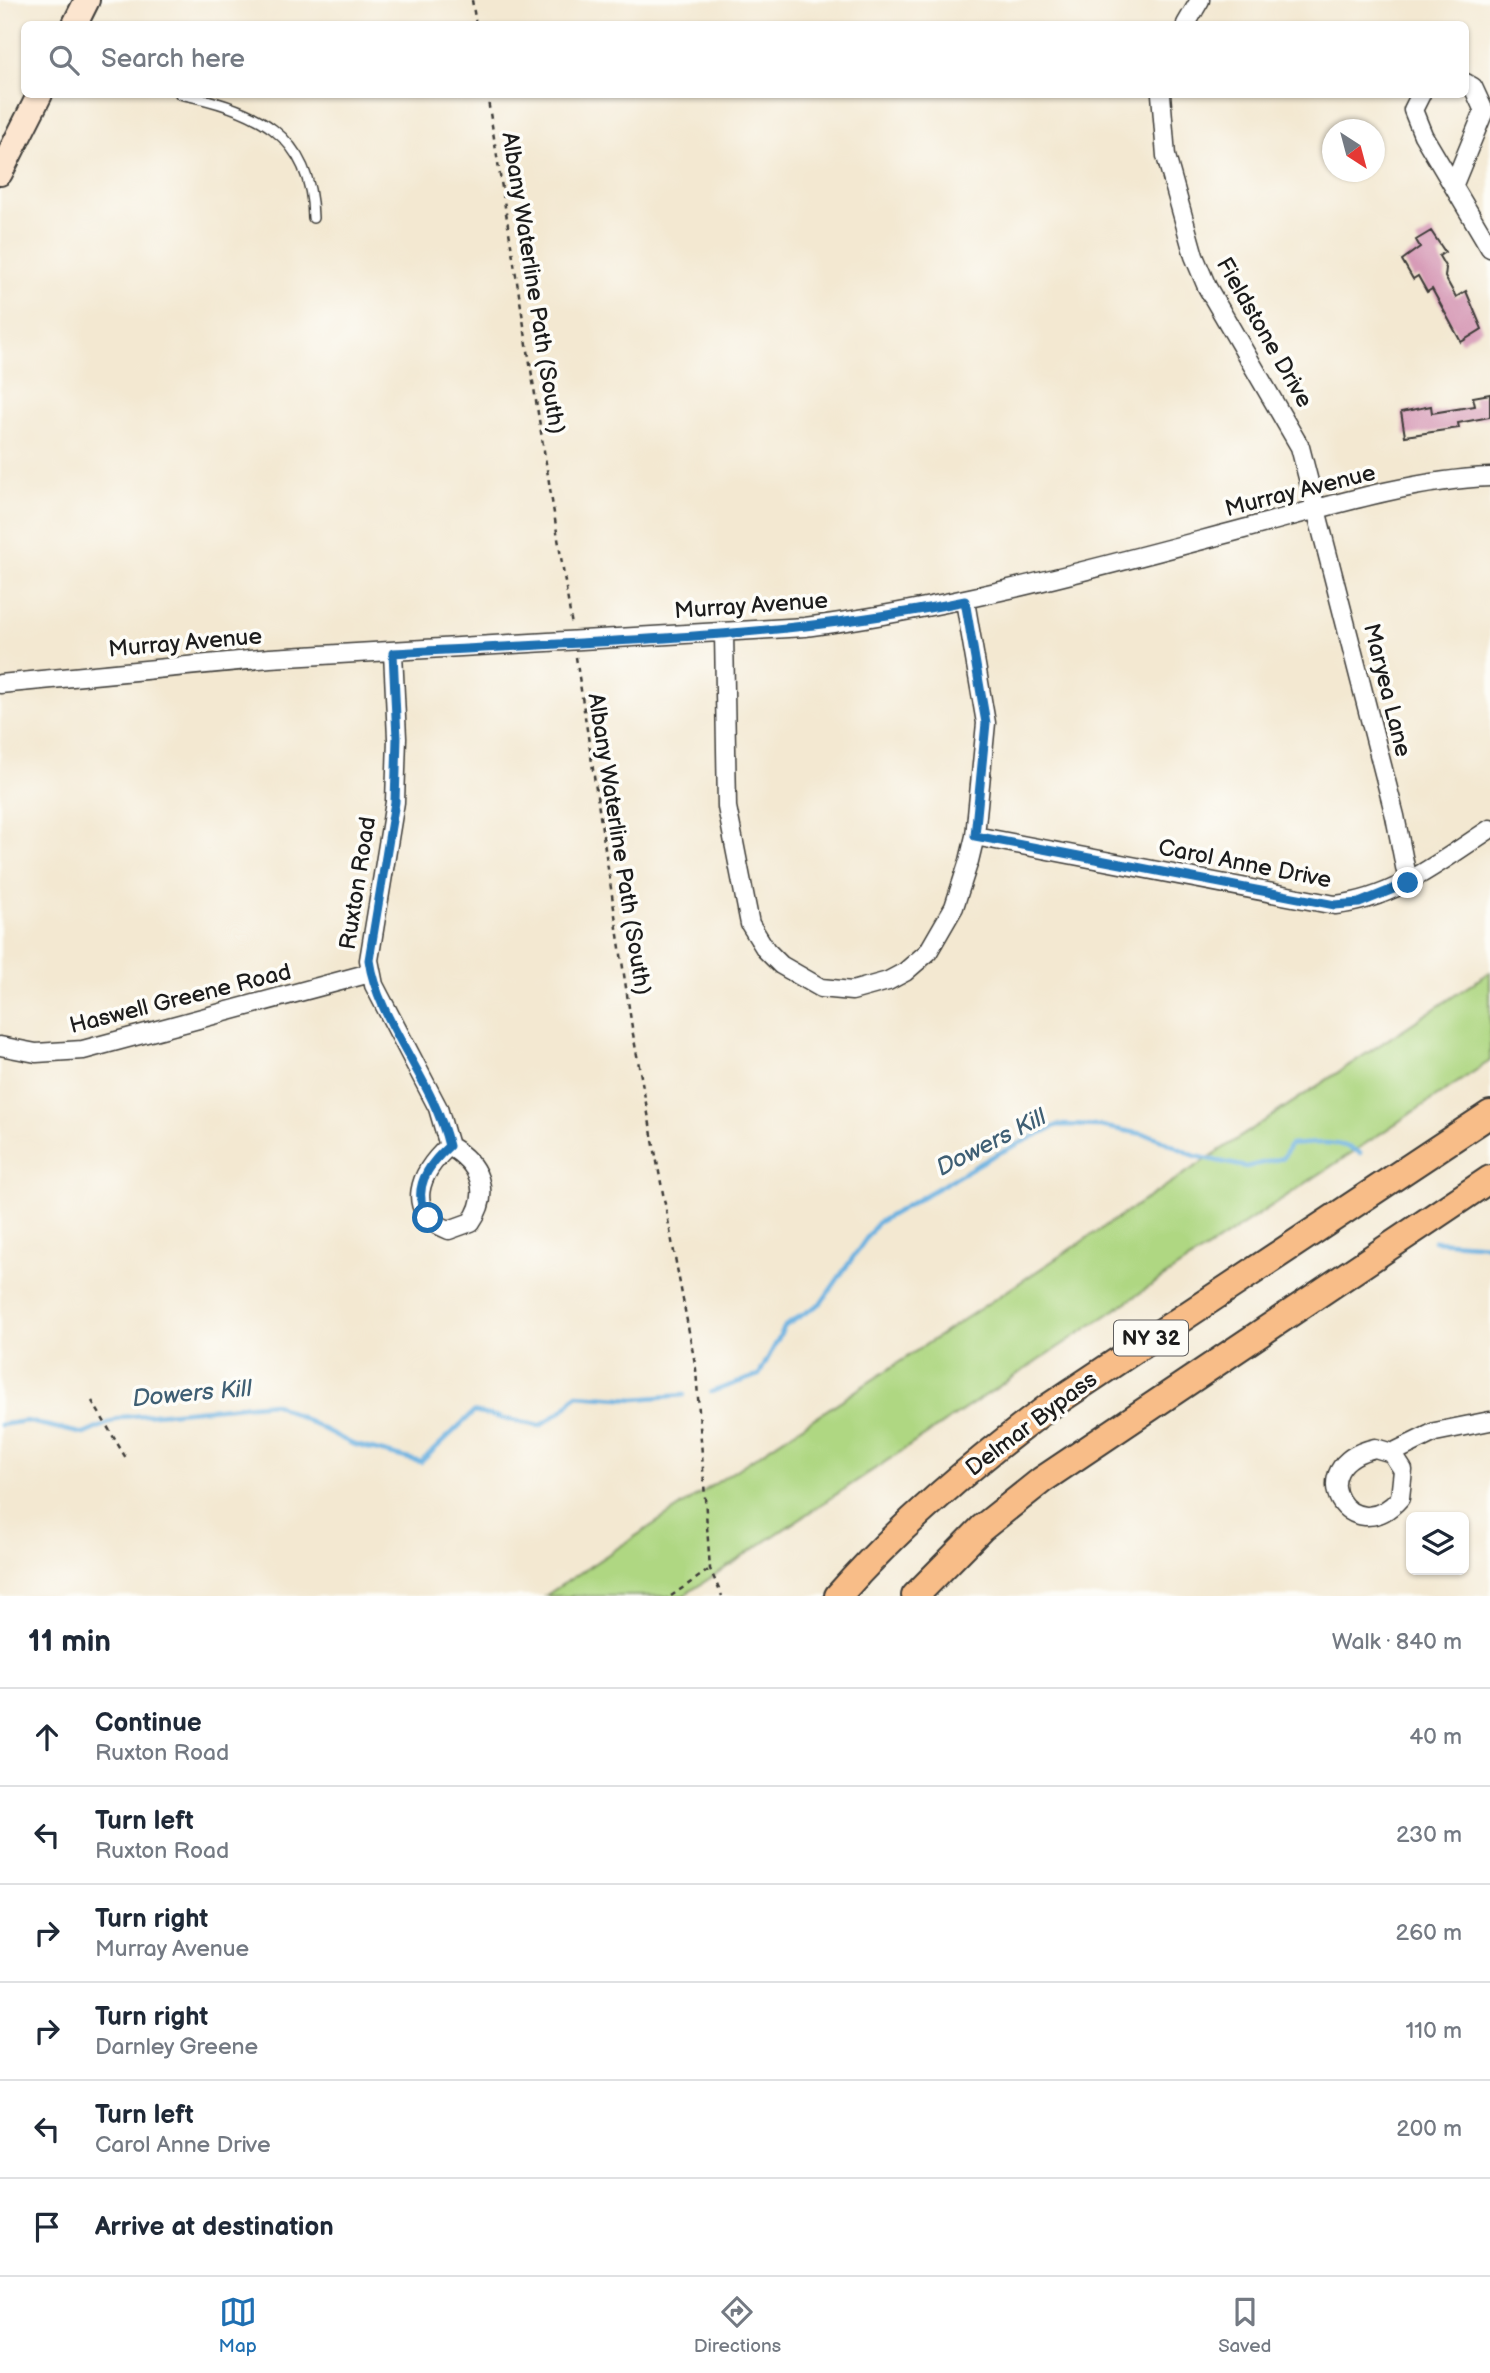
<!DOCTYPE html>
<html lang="en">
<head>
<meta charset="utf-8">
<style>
	body { margin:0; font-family:"Balsamiq Sans",sans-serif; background:#f6f6f7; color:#1f2937 }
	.controls { position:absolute; right:21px; bottom:21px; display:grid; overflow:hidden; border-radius:10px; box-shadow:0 2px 5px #0004 }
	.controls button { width:63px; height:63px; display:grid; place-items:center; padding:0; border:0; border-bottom:2px solid #e0e1e3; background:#fff; color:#1f2937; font:35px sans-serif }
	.compass { position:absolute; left:1322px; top:119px; width:63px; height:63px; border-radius:50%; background:#fff; box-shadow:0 2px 5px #0004; rotate:144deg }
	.stop { position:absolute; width:21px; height:21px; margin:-16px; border:5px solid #1f6fb2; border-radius:50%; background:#fff }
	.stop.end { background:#1f6fb2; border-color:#fff; box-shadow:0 2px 7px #0008 }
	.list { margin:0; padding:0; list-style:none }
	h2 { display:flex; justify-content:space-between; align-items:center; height:91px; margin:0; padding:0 28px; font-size:30px }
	h2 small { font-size:23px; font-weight:400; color:#747a83 }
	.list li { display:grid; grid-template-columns:46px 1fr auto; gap:21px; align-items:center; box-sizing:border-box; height:98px; padding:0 28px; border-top:2px solid #e0e1e3 }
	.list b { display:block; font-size:26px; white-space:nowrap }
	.list p { margin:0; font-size:23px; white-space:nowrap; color:#747a83 }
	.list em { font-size:23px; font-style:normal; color:#747a83 }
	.icon { flex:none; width:38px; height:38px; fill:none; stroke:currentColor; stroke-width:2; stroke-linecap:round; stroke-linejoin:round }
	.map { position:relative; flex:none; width:1490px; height:1596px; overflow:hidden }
	.search { position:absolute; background:#fff; box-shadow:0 2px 5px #0004; left:21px; right:21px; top:21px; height:77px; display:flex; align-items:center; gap:18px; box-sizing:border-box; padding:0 24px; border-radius:10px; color:#747a83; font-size:26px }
	.sheet { height:679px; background:#fff }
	nav { display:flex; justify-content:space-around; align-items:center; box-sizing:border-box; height:98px; border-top:2px solid #e0e1e3; background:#fff; font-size:19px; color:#747a83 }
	nav a { display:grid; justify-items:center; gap:4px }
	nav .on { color:#1f6fb2 }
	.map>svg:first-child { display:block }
</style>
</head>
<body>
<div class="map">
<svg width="1490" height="1596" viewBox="0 0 1490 1596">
	<rect width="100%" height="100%" fill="#fdfcf7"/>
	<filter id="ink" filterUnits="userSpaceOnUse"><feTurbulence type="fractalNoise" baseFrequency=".0143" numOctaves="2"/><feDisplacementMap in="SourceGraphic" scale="14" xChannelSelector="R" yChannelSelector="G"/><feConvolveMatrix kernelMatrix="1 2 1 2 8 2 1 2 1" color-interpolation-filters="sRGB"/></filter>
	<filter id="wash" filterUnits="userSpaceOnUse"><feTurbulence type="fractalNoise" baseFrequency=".00686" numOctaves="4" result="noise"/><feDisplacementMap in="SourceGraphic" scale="28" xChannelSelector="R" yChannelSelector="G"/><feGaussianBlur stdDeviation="1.57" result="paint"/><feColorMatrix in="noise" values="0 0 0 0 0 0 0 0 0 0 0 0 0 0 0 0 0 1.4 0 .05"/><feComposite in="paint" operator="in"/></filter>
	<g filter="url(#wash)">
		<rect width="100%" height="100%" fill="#f3e8d1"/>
		<path fill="#afd782" stroke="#667a4f" stroke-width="2" d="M1490,972V1061L683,1596H545Z"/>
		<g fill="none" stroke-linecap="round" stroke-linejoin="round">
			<path stroke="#69b0e0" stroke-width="4.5" d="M1434,1241L1490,1245
				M711,1392L759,1375L785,1326L821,1303L877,1223L993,1156L1058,1125L1100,1126L1153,1136L1195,1156L1246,1167L1283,1158L1290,1145C1312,1143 1341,1139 1360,1153
				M0,1425L26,1421L84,1434L122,1417L273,1403L352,1444L421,1462L474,1412L540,1426L564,1409L577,1395L635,1399L684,1395"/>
		</g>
		<g id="blocks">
			<path fill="#d79bb7" d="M1431,231L1445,252L1439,256L1446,268L1445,277L1456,297L1466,291L1482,329L1461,342L1432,289L1427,292L1418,276L1413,279L1402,260L1420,247L1416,240Z
				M1490,394V417L1458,423L1459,428L1405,436L1401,412L1431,406L1432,413L1475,406L1473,397Z"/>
		</g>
	</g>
	<g filter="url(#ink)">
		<use href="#blocks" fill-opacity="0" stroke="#3c3b37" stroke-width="2"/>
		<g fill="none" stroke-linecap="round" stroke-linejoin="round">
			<g stroke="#3c3b37" stroke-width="12">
				<path id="lane" d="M180,94C252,108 312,133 313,218"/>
			</g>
			<g stroke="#3c3b37" stroke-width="21">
				<path id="street" d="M1186,24L1200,0
					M1161,94L1166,156L1194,256L1207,287L1300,447L1395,816L1408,882
					M1421,94L1413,110L1423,135L1490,248
					M1454,184L1484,111L1473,87L1466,83
					M724,633L727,807L750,924L766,950L781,965L821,988L852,991L888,981L905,972L928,952L954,907L969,861L975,836L986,723L965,601
					M393,653L397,738L395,802L369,960L374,985L438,1108L449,1146
					M0,684L270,658L805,627C953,608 1096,568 1240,530C1319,509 1409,480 1490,477
					M975,836L1335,905C1394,899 1441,861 1490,829
					M0,1046L36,1053L83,1050L370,973
					M449,1146C479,1163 492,1192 471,1222L449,1230C402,1212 420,1172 449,1146Z
					M1375,1448L1392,1453L1403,1470L1400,1498C1352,1553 1297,1466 1375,1448Z
					M1392,1453L1435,1432L1490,1421"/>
			</g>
			<g stroke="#3c3b37" stroke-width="28">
				<path id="secondary" d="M75,24L87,0
					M0,173L40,94"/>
			</g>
			<g stroke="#3c3b37" stroke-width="30">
				<path id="primary" d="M838,1596C901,1524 974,1463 1050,1406L1490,1114
					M915,1596L982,1528L1042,1480L1490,1179"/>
			</g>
			<path stroke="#3c3b37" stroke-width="2.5" stroke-dasharray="5 5" stroke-linecap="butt" d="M472,0L476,24
				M487,94L572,626
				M576,657L633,1034L696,1369L710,1569L722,1596
				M92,1401L126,1458
				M671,1596L710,1569"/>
			<use href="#lane" stroke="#fff" stroke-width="9"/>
			<use href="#street" stroke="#fff" stroke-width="18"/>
			<use href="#secondary" stroke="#fce5cf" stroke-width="24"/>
			<use href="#primary" stroke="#f8bd88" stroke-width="26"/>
		</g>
	</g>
	<g fill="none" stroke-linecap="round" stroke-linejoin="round" filter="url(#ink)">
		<path stroke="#1f6fb2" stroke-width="9" d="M428,1218C410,1190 428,1165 449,1146C434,1081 377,1020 369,960L395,802L397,738L393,653C583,641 777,640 965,601L986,723L975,836L1335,905L1359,903L1408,883"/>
	</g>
	<g text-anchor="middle" stroke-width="7" stroke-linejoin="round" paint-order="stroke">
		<rect fill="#fdfcf7" stroke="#605f5e" stroke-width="2" x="1114" y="1320.5" width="74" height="35" rx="5"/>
		<g font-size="21" font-weight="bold" fill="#1c1c1c">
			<text x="1151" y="1345">NY 32</text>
		</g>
		<g font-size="23" fill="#1c1c1c" stroke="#fdfcf7">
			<text transform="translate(534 283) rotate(81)" y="8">Albany Waterline Path (South)</text>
			<text transform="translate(1265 332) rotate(60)" y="8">Fieldstone Drive</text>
			<text transform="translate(1300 490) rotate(-14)" y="8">Murray Avenue</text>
			<text transform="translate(751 605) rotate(-4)" y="8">Murray Avenue</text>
			<text transform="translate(185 642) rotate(-5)" y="8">Murray Avenue</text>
			<text transform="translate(1388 690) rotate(76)" y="8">Maryea Lane</text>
			<text transform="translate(620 844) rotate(81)" y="8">Albany Waterline Path (South)</text>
			<text transform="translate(1245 863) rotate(11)" y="8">Carol Anne Drive</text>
			<text transform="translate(357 883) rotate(-81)" y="8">Ruxton Road</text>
			<text transform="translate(180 998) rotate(-14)" y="8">Haswell Greene Road</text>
			<text transform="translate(1031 1423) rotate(-37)" y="8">Delmar Bypass</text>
		</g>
		<g font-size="24" font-style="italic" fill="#3f5f74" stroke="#fdfcf7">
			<text transform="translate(991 1142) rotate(-27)" y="8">Dowers Kill</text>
			<text transform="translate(192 1393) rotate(-5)" y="8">Dowers Kill</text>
		</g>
	</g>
</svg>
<div class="controls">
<button><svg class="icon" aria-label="layers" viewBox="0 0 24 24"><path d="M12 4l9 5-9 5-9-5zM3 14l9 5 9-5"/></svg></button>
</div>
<svg class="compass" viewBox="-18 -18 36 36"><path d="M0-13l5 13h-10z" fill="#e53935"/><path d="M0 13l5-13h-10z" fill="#747a83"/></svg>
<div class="stop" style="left:428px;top:1218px"></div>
<div class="stop end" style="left:1408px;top:883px"></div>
<div class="search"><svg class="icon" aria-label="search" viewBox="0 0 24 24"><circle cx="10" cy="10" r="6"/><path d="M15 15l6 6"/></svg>Search here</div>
</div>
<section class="sheet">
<h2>11 min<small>Walk · 840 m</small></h2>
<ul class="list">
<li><svg class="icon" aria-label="ahead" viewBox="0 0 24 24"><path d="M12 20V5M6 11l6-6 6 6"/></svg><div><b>Continue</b><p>Ruxton Road</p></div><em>40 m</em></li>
<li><svg class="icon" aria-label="left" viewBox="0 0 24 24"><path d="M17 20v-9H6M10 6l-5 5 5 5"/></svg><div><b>Turn left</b><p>Ruxton Road</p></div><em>230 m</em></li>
<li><svg class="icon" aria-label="right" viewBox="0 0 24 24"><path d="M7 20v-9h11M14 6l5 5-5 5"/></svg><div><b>Turn right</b><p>Murray Avenue</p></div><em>260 m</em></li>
<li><svg class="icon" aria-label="right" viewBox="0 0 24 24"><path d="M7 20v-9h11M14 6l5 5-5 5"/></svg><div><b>Turn right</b><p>Darnley Greene</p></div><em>110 m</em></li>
<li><svg class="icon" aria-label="left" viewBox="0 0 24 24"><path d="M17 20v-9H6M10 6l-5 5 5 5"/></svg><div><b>Turn left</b><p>Carol Anne Drive</p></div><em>200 m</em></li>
<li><svg class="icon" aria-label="arrive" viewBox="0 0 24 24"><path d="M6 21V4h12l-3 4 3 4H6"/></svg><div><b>Arrive at destination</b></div></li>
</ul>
</section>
<nav>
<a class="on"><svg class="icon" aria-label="map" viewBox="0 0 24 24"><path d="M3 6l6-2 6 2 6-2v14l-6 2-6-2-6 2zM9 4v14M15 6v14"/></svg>Map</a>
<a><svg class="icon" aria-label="directions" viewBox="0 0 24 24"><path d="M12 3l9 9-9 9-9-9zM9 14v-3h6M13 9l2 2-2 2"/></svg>Directions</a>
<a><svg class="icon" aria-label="saved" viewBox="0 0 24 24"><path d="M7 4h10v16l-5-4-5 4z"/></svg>Saved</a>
</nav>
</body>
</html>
